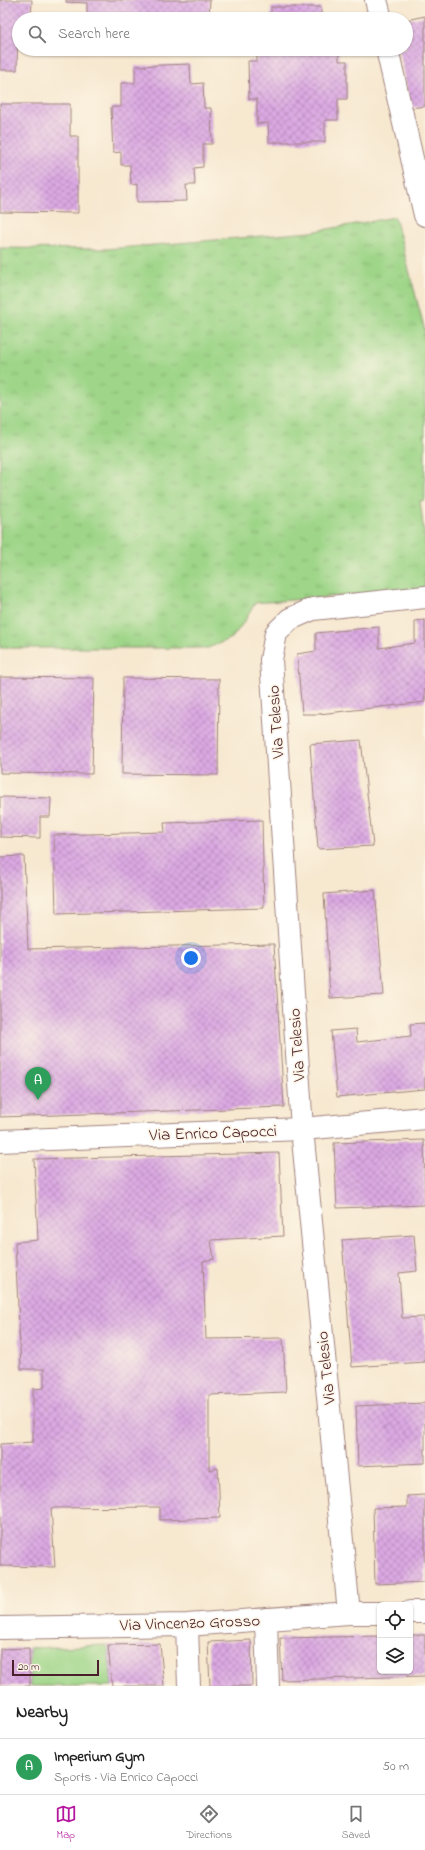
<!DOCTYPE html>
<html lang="en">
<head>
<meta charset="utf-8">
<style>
	body { margin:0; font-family:"Indie Flower",sans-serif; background:#f2f2f2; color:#222 }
	.controls { position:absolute; right:12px; bottom:12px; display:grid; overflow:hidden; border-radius:6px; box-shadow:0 1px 3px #0004 }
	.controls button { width:36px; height:36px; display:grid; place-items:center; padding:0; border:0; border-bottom:1px solid #e0e0e0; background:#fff; color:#222; font:20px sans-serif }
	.scale { position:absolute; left:12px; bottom:10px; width:87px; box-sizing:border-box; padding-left:4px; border:2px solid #4a1f2b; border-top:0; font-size:11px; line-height:14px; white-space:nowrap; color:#4a1f2b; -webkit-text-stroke:3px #fcf5e5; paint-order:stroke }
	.you { position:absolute; left:191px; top:958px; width:14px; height:14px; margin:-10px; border:3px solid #fff; border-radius:50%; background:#1a73e8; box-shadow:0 0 0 6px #1a73e833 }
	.badge { display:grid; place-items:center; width:26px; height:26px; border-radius:50%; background:#b5179e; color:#fff; font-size:13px; font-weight:700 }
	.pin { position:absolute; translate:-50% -33px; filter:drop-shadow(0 1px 2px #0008) }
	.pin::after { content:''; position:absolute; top:21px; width:14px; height:12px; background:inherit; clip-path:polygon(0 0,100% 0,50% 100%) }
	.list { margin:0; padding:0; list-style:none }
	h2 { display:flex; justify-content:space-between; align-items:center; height:52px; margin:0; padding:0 16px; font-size:17px }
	h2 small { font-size:13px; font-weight:400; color:#767676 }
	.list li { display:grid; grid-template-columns:26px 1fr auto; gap:12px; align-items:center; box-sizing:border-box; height:56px; padding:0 16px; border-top:1px solid #e0e0e0 }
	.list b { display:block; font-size:15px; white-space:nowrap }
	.list p { margin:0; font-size:13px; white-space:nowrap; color:#767676 }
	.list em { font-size:13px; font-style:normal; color:#767676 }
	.icon { flex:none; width:22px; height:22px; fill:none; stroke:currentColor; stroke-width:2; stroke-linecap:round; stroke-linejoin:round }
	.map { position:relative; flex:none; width:425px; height:1686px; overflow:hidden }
	.search { position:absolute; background:#fff; box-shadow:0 1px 3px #0004; left:12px; right:12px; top:12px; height:44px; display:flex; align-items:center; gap:10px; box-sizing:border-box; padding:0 14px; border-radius:22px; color:#767676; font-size:15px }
	.sheet { height:108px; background:#fff }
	nav { display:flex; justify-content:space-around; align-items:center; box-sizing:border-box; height:56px; border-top:1px solid #e0e0e0; background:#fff; font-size:11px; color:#767676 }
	nav a { display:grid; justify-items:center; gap:2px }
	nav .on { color:#b5179e }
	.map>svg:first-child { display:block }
</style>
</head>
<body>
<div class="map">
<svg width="425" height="1686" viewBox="0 0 425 1686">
	<defs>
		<pattern id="grass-tufts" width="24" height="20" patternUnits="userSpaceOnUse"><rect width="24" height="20" fill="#9ed588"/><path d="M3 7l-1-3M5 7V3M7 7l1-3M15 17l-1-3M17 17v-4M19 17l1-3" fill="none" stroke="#8ab676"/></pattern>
		<pattern id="building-cross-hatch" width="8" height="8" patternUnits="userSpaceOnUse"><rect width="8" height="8" fill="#dba9e3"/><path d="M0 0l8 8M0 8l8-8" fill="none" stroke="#b489b8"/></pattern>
	</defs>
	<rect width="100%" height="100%" fill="#fcf5e5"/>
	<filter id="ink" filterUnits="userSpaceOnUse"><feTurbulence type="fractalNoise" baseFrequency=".025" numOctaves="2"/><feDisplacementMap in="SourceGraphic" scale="8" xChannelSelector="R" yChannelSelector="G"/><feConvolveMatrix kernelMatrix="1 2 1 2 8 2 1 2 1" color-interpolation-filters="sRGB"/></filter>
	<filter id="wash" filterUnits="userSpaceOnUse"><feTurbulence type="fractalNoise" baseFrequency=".012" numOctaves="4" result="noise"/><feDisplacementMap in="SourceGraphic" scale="16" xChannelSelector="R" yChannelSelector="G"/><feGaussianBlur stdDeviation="0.9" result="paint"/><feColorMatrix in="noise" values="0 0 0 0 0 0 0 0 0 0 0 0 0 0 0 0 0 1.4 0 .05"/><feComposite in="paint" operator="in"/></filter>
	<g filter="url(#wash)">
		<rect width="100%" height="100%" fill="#f7e8d0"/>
		<path fill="url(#grass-tufts)" stroke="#747a5a" d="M395,217L425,331V500L420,501L425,541V589L255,603L246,619L232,638L208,648H0V248L106,249L311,232Z"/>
		<path fill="#9ed588" stroke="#747a5a" d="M108,1645L112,1686H30L29,1648Z"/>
		<g id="blocks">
			<path fill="url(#building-cross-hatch)" d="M0,0H32L31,19H19L18,22L17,70H0Z
				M66,0H210L209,17L87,13V3L66,2Z
				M271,7H321V19H271Z
				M425,16V106L411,108L399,49H406V20Z
				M257,49H339V61H347V99H338V120H325V142H269L268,123L257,124V99H249L248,61H257Z
				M190,64L191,84L203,83L204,108H211L212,144H203V167L194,168L195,185H186L187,201L137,202V184L131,185L130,165H121V152L113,153L111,107H121V83H135V66Z
				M0,104H70V136H78V213L0,212Z
				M425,620V702L319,714H302L297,654L316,651V633L379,627V648L415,643V621Z
				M0,677L94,678L92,774L0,773Z
				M123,678L219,679L218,775L122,774Z
				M361,740L373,846L318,849L310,744Z
				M0,797L51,798L50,817H40V838L0,837Z
				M262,820L264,908L56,914L54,835L165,832L164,823Z
				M24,856L28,949L274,944L284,1107L0,1117V857Z
				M375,890L384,995L330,998L324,894Z
				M425,1023V1089L337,1097L331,1031L356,1029L357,1042L411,1036L410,1024Z
				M424,1140L425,1205L337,1208L334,1143Z
				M279,1153L283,1236L211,1240L214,1259L203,1261L206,1339L283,1338L286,1392L209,1395V1470L218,1468L220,1518L160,1520V1507L51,1508L55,1567L0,1566V1444L33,1442V1389L44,1388V1369H21L15,1242L38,1240L34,1159Z
				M414,1235L417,1271L399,1273L402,1318L424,1317L425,1362L352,1367L342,1240Z
				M425,1403V1463L358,1466L356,1406Z
				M425,1495V1582L375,1584L373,1508L407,1507V1496Z
				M410,1635H425V1676L282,1680L280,1638L380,1636V1671H410Z
				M251,1640L252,1686H210L208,1642Z
				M160,1644L164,1686H112L108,1645Z
				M29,1648L30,1686H0V1649Z"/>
		</g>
	</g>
	<g filter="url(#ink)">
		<use href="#blocks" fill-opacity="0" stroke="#a0847e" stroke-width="1"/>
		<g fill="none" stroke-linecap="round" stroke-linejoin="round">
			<g stroke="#a0847e" stroke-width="24">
				<path id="minor" d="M376,0L381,19
					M387,49L425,215
					M0,1141L302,1129L425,1118
					M410,1612H425
					M349,1613L302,1129L271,660L276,633L290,619L313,609L425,597
					M266,1619L268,1686
					M187,1625L189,1686
					M0,1628L187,1625L349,1613H380"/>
			</g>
			<use href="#minor" stroke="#fff" stroke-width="22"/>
		</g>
	</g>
	<g text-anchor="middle" stroke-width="3" stroke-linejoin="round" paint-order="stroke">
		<g font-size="17" fill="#4a1f2b" stroke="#fcf5e5">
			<text transform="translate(275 722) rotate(-94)" y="6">Via Telesio</text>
			<text transform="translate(296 1045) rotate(-94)" y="6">Via Telesio</text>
			<text transform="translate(213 1132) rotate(-2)" y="6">Via Enrico Capocci</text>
			<text transform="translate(325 1368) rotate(-96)" y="6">Via Telesio</text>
			<text transform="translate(190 1622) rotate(-2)" y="6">Via Vincenzo Grosso</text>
		</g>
	</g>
</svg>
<div class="controls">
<button><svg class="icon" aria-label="locate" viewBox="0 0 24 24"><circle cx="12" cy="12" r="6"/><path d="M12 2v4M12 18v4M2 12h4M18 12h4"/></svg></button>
<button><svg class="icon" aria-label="layers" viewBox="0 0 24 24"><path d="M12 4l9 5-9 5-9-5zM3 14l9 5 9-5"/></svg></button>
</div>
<div class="scale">20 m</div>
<div class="you"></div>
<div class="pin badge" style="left:38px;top:1100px;background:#2e9e5b">A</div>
<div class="search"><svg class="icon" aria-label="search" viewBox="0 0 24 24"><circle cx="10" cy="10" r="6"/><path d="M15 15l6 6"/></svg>Search here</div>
</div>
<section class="sheet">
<h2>Nearby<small></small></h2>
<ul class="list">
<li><span class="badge" style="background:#2e9e5b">A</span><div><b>Imperium Gym</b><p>Sports · Via Enrico Capocci</p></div><em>50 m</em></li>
</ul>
</section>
<nav>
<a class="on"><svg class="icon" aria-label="map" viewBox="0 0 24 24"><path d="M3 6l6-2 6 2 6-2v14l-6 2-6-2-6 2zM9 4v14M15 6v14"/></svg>Map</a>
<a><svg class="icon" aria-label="directions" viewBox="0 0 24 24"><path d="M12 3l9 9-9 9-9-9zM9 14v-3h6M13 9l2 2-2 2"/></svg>Directions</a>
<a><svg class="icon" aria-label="saved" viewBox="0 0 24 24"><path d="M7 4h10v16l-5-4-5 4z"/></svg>Saved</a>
</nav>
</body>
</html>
